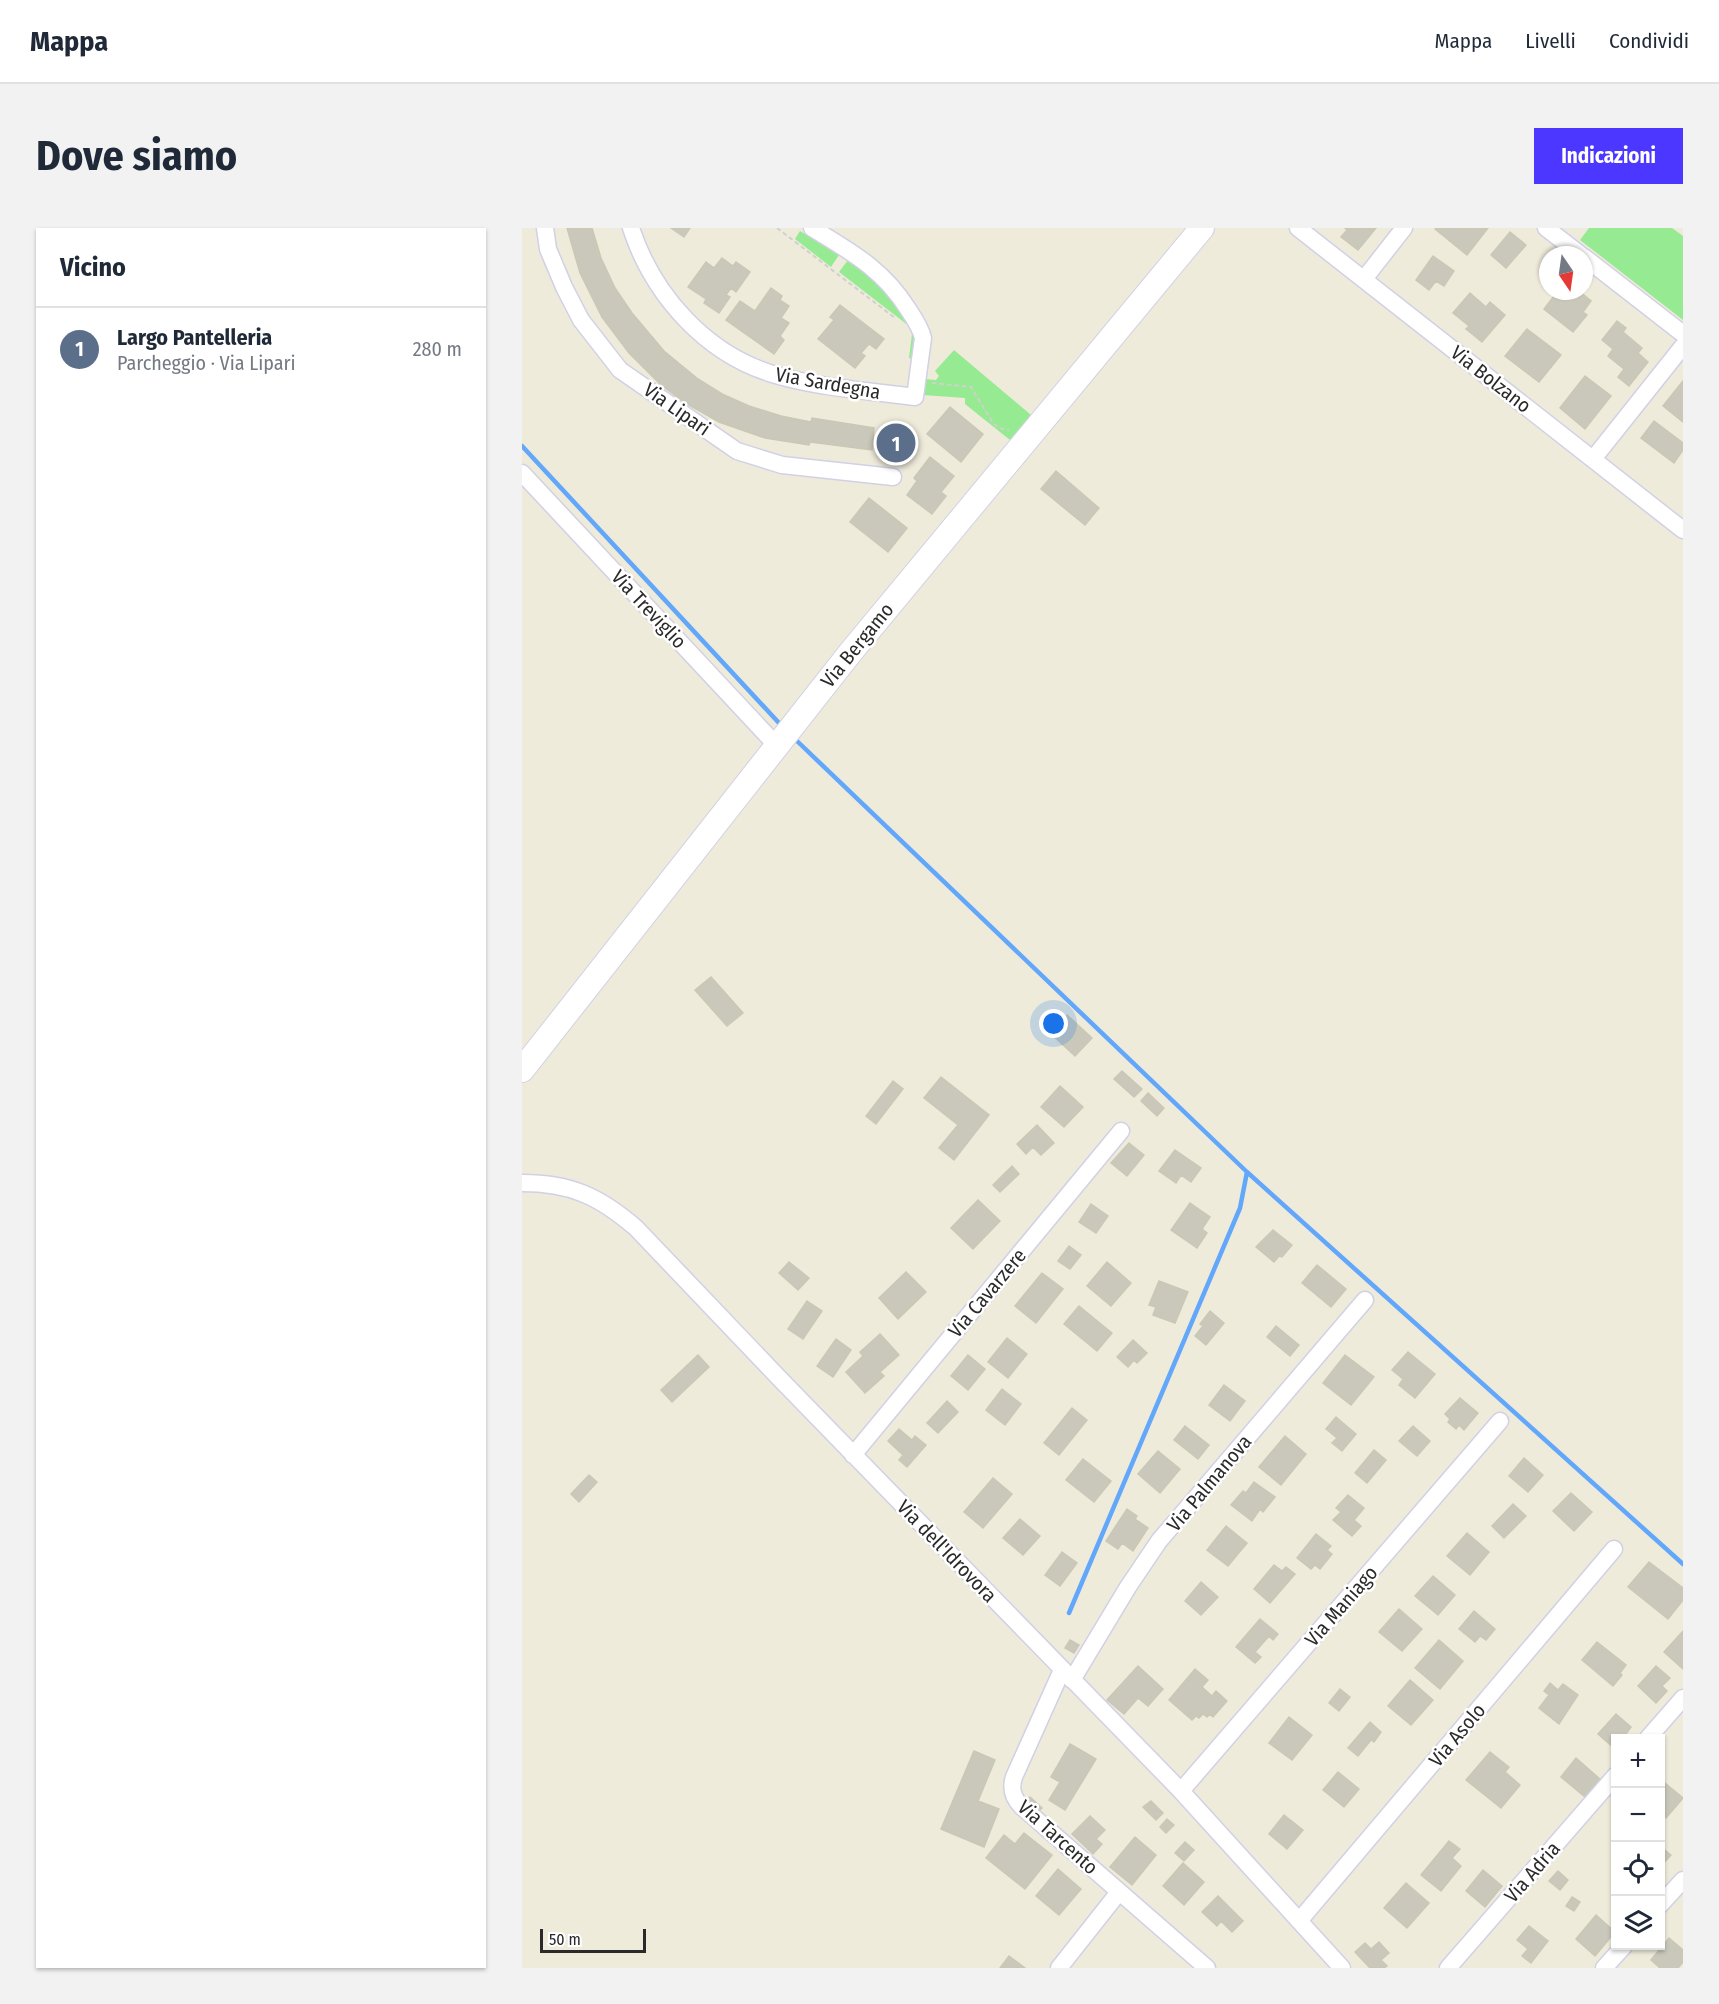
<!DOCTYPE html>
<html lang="it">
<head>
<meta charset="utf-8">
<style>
	body { margin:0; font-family:"Fira Sans Condensed",sans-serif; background:#f2f2f3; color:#1f2937 }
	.controls { position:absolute; right:18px; bottom:18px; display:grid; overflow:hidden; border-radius:0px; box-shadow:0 2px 4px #0004 }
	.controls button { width:54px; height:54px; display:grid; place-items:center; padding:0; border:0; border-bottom:2px solid #e0e1e3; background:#fff; color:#1f2937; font:30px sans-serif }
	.compass { position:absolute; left:1017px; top:18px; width:54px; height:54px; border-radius:50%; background:#fff; box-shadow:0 2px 4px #0004; rotate:167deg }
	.scale { position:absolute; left:18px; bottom:15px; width:106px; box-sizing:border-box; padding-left:6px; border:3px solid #2a2a2a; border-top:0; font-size:16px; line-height:21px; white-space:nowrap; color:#2a2a2a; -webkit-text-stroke:4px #fff; paint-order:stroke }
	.you { position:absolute; left:532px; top:796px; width:21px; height:21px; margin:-15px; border:4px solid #fff; border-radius:50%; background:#1a73e8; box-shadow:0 0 0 9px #1a73e833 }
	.badge { display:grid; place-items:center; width:39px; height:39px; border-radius:50%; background:#4b37ff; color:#fff; font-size:20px; font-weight:700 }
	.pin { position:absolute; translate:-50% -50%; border:3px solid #fff; box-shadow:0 2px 6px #0006 }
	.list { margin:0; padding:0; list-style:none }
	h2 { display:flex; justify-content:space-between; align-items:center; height:78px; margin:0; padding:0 24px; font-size:26px }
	h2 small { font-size:20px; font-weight:400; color:#747a83 }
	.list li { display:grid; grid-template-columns:39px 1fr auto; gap:18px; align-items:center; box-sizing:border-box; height:84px; padding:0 24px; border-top:2px solid #e0e1e3 }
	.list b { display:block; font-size:22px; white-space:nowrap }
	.list p { margin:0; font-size:20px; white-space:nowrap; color:#747a83 }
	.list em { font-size:20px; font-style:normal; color:#747a83 }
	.icon { flex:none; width:33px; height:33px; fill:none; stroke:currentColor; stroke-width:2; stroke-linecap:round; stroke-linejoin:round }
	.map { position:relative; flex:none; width:1161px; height:1740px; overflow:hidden; border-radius:0px }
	header { display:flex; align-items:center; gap:36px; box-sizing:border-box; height:84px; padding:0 30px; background:#fff; border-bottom:2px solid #e0e1e3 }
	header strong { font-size:28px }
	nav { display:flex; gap:33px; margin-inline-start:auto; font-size:21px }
	.intro { display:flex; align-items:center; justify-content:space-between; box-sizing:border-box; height:144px; padding:0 36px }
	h1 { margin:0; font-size:42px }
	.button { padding:15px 27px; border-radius:0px; background:#4b37ff; color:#fff; font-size:21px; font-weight:700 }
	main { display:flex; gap:36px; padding:0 36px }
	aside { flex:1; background:#fff; border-radius:0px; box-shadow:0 2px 4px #0004 }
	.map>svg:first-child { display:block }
</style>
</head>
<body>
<header>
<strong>Mappa</strong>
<nav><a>Mappa</a><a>Livelli</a><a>Condividi</a></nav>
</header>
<div class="intro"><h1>Dove siamo</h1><a class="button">Indicazioni</a></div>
<main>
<aside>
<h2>Vicino<small></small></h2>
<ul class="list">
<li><span class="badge" style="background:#5c6f8a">1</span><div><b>Largo Pantelleria</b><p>Parcheggio · Via Lipari</p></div><em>280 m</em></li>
</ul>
</aside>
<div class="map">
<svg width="1161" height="1740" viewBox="0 0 1161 1740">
	<rect width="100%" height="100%" fill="#eeebdb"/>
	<path fill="#96ea92" d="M1067,0H1150L1161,8V92L1058,12Z
		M278,3L317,27L309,39L273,11Z
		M326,32L365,59L395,103L394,132L387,130L390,106L387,98L317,44Z
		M432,122L515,192L493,216L443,176V170L401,167L403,151L414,152L417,148L413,143Z"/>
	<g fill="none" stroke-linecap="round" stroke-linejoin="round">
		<path stroke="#63a7fb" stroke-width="4.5" d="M0,218L257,495
			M275,513L725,944L1161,1336
			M547,1385L718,980L725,944"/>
	</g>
	<path fill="#c9c8bb" stroke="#cac8b4" stroke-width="1.5" d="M45,0H70L79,30L93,60L110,85L142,123L176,151L200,166L227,178L259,188L289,194L290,190L352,200L350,222L288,214L287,217L243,210L197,194L162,174L138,156L107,125L80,89L58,45Z
		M149,0H168L162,9Z
		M823,0H854L836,22L819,9L825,2Z
		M914,0H966L945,27L913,1Z
		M988,4L1004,17L984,40L969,27Z
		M911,28L932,43L922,58L914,53L907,62L894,52Z
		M200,30L211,38L214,34L228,44L214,64L209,60L204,67L208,69L197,85L182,75L184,71L166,59L184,34L192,40Z
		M249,60L260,68L258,72L267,78L259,90L267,95L258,108L262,112L252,126L204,92L218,73L233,83Z
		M1044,63H1057L1069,73L1061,84L1065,87L1051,104L1022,81L1035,64L1040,68Z
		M948,65L964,79L968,74L983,87L960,114L944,101L947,98L931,85Z
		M318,77L362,111L354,121L347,116L339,125L343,128L333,140L296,111L312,92L308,89Z
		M1095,93L1104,100L1101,104L1120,120L1116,125L1126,134L1107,158L1096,149L1102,141L1086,128L1091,121L1080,112Z
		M1005,101L1039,127L1017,154L983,128Z
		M1063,148L1089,168L1063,201L1038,180Z
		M1161,153V194L1141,178Z
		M428,179L461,206L439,234L405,206Z
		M1132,193L1161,215V222L1152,235L1119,210Z
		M408,229L432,248L419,264L424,268L410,286L385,267L395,253L392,250Z
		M534,243L577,280L563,297L519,261Z
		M347,270L385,300L366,324L328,294Z
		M189,749L221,785L205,798L173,762Z
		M545,787L570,810L553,828L528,805Z
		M600,843L620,861L612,869L592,851Z
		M419,849L467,887L432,932L417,920L436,897L402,870Z
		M371,853L381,861L354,896L344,888Z
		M538,858L561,879L542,899L519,879Z
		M626,865L642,880L635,888L619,873Z
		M515,897L532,915L519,927L511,919L504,926L495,916Z
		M607,915L622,927L605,948L589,935Z
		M653,922L679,940L669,954L659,947L654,955L637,943Z
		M490,938L497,946L478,964L471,957Z
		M456,972L478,993L451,1021L429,1000Z
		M668,975L688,989L680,1001L685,1005L675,1020L649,1002Z
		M569,976L586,988L574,1005L557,994Z
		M751,1002L770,1017L760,1029L757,1028L752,1034L734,1019Z
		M547,1018L559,1027L548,1041L536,1033Z
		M267,1034L287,1050L276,1062L257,1045Z
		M585,1034L609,1055L589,1078L565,1058Z
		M795,1037L824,1061L809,1079L780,1055Z
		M384,1044L404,1064L376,1091L357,1070Z
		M520,1045L541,1061L514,1095L493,1078Z
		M637,1053L666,1064L653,1095L631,1087L634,1079L627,1077Z
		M285,1073L300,1083L281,1111L266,1101Z
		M557,1078L590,1105L575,1123L542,1096Z
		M688,1083L702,1095L684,1117L673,1108L681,1098L678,1096Z
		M754,1098L777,1117L768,1128L745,1109Z
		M358,1106L377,1127L358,1144L362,1148L343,1165L324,1144L341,1128L338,1124Z
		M485,1110L505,1126L486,1150L466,1134Z
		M314,1111L329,1122L311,1149L295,1138Z
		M611,1112L625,1125L615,1135L612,1132L606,1139L595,1129Z
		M886,1124L913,1146L893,1170L877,1157L881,1151L870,1142Z
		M176,1127L187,1139L150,1174L139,1162Z
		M446,1127L463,1141L446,1162L429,1148Z
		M823,1127L852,1149L829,1177L801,1155Z
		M702,1157L723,1173L708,1193L687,1177Z
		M480,1161L499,1176L483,1197L464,1182Z
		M938,1170L956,1185L942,1202L937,1197L934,1201L926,1194L928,1191L923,1186Z
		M425,1173L436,1184L416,1205L405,1195Z
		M550,1180L565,1192L537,1227L522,1215Z
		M814,1189L834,1206L820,1223L810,1215L815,1210L804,1201Z
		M663,1198L687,1217L676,1231L652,1212Z
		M891,1198L908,1213L895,1228L877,1213Z
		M377,1201L390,1212L393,1208L404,1217L385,1239L377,1232L381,1227L366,1213Z
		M763,1208L784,1226L759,1257L737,1239Z
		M852,1222L864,1232L845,1255L833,1245Z
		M636,1223L658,1241L638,1265L616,1246Z
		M1002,1230L1021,1247L1006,1264L987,1248Z
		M561,1231L589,1253L572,1274L544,1252Z
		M67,1247L75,1254L57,1274L49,1266Z
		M471,1250L490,1266L461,1300L442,1284Z
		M732,1254L753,1269L741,1284L738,1281L730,1293L709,1277L721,1263L724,1265Z
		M1049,1265L1070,1284L1052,1303L1031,1283Z
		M826,1267L842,1280L832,1292L839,1298L830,1308L811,1292L819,1284L814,1280Z
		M991,1276L1004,1288L982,1310L970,1298Z
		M605,1281L615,1288L613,1291L626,1300L611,1323L600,1315L596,1321L584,1313Z
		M498,1291L518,1308L501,1327L481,1310Z
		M704,1298L725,1315L706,1338L685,1322Z
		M945,1305L967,1324L948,1347L925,1328Z
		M794,1306L809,1318L805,1322L810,1326L798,1341L793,1337L789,1341L775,1330Z
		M540,1324L555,1335L538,1358L523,1347Z
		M1127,1334L1161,1360V1372L1146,1391L1106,1359Z
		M752,1337L760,1343L764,1339L773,1346L748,1375L732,1361Z
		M911,1348L933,1367L916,1387L893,1368Z
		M679,1354L696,1369L679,1387L663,1373Z
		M877,1381L900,1401L880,1423L857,1404Z
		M952,1383L973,1401L964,1412L958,1408L953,1414L937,1401Z
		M738,1391L756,1406L751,1412L747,1408L733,1424L739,1429L733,1435L714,1419Z
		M1161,1403V1441L1142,1424Z
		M548,1412L557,1417L552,1425L543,1420Z
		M917,1412L941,1433L918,1461L893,1440Z
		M1075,1414L1104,1437L1098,1445L1100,1447L1091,1458L1060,1432Z
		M616,1438L641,1461L626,1478L616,1470L602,1486L585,1472Z
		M1134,1438L1148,1450L1140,1458L1145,1463L1134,1475L1116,1458Z
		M673,1441L686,1452L680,1459L690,1468L694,1463L705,1473L691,1489L688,1486L685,1489L681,1486L677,1490L674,1488L670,1492L647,1472Z
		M888,1452L911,1472L889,1497L866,1478Z
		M1028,1455L1036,1462L1041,1456L1056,1467L1037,1496L1017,1480L1027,1467L1022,1463Z
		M818,1461L828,1469L817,1483L807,1475Z
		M1094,1486L1109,1499L1101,1510H1094L1093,1521L1076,1506Z
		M767,1489L790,1507L770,1532L747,1515Z
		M848,1494L859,1504L852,1514L849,1512L836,1528L826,1520Z
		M548,1516L574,1531L543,1582L527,1572L538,1554L529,1549Z
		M452,1523L473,1532L456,1573L477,1581L462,1619L419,1601Z
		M968,1524L987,1539L983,1544L998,1557L979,1580L944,1552Z
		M1054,1530L1078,1551L1063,1569L1039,1549Z
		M816,1544L837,1561L822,1579L801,1562Z
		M1138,1551L1161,1570L1144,1590L1138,1585Z
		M508,1569L520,1580L513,1586L502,1576Z
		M629,1573L641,1585L634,1592L621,1579Z
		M762,1587L781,1602L765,1621L747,1606Z
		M568,1588L583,1602L574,1611L580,1616L571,1626L550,1606Z
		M645,1591L652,1597L644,1605L638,1599Z
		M502,1605L530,1627L503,1661L464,1630L482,1607L493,1616Z
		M613,1609L634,1627L610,1657L588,1639Z
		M927,1613L938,1621L930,1630L939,1638L919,1663L899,1647Z
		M663,1614L672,1622L662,1633L653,1625Z
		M1138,1618L1149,1627L1138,1639Z
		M661,1635L682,1654L662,1677L641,1658Z
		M536,1641L559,1661L537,1687L514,1668Z
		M961,1642L980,1658L963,1679L944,1663Z
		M1036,1643L1046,1652L1038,1662L1027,1653Z
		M884,1655L907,1675L885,1700L862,1680Z
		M696,1668L721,1693L710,1704L699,1693L695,1698L680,1684Z
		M1050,1669L1058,1674L1052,1683L1044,1678Z
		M1074,1687L1093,1704L1073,1728L1054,1711Z
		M1007,1698L1026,1713L1009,1735L1000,1728L1006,1721L995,1712Z
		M1147,1710L1161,1722V1734L1156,1740H1138L1129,1732Z
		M857,1714L867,1725L859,1732L865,1738L862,1740H848L833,1724L843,1715L849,1721Z
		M487,1728L503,1740H478Z"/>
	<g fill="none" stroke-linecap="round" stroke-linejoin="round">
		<g stroke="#d2d0e5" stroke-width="19">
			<path id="street" d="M23,0L26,21L42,59L59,92L98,142L215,223L260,237L371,249
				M109,0C131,67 184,127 254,147C299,160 347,163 393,169L401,110C399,100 392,90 386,81C361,41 329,24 290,0
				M776,0L1161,302
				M1024,0L1059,27
				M1062,29L1161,106
				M842,51L882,0
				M1071,231L1161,118
				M0,245L255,518
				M0,955C48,955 77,968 114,1000L259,1152L659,1563L820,1740
				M331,1227L599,903
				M540,1442L492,1549C488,1561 491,1570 500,1579L685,1740
				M550,1452L606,1359L637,1313L843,1072
				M1126,1510L1161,1470
				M659,1563L978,1193
				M1138,1677L1161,1652
				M777,1693L1092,1321
				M537,1740L597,1664
				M926,1740L1094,1547
				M1082,1740L1102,1718"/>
		</g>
		<g stroke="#d2d0e5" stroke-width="26">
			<path id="secondary" d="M0,842L328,425L680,0"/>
		</g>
		<path stroke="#d0d0d0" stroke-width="2" stroke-dasharray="4.5 3" stroke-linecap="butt" d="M255,0L373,90
			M410,155L449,159L471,195L477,200L487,202"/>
		<use href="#street" stroke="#fff" stroke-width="16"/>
		<use href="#secondary" stroke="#fff" stroke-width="24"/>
	</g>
	<g text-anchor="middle" stroke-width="5" stroke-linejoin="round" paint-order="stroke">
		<g font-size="20" fill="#2a2a2a" stroke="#fff">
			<text transform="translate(969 151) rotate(38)" y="7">Via Bolzano</text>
			<text transform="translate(306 155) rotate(10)" y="7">Via Sardegna</text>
			<text transform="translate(155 181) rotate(35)" y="7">Via Lipari</text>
			<text transform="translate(127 381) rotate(47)" y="7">Via Treviglio</text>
			<text transform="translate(335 417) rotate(-51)" y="7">Via Bergamo</text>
			<text transform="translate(465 1065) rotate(-50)" y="7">Via Cavarzere</text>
			<text transform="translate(687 1255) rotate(-50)" y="7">Via Palmanova</text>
			<text transform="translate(425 1323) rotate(46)" y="7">Via dell'Idrovora</text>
			<text transform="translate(819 1378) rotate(-49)" y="7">Via Maniago</text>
			<text transform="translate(935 1507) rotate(-50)" y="7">Via Asolo</text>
			<text transform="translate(536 1609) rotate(42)" y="7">Via Tarcento</text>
			<text transform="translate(1010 1644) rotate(-49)" y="7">Via Adria</text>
		</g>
	</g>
</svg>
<div class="controls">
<button>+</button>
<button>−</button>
<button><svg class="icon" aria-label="locate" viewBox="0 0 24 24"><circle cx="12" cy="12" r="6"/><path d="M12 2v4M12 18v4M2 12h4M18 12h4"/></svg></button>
<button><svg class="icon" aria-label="layers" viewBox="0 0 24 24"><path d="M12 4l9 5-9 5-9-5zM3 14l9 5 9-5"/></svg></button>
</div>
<svg class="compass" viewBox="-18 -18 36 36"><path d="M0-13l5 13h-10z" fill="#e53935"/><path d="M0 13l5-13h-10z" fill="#747a83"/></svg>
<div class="scale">50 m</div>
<div class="you"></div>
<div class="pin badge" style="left:374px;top:215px;background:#5c6f8a">1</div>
</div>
</main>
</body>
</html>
